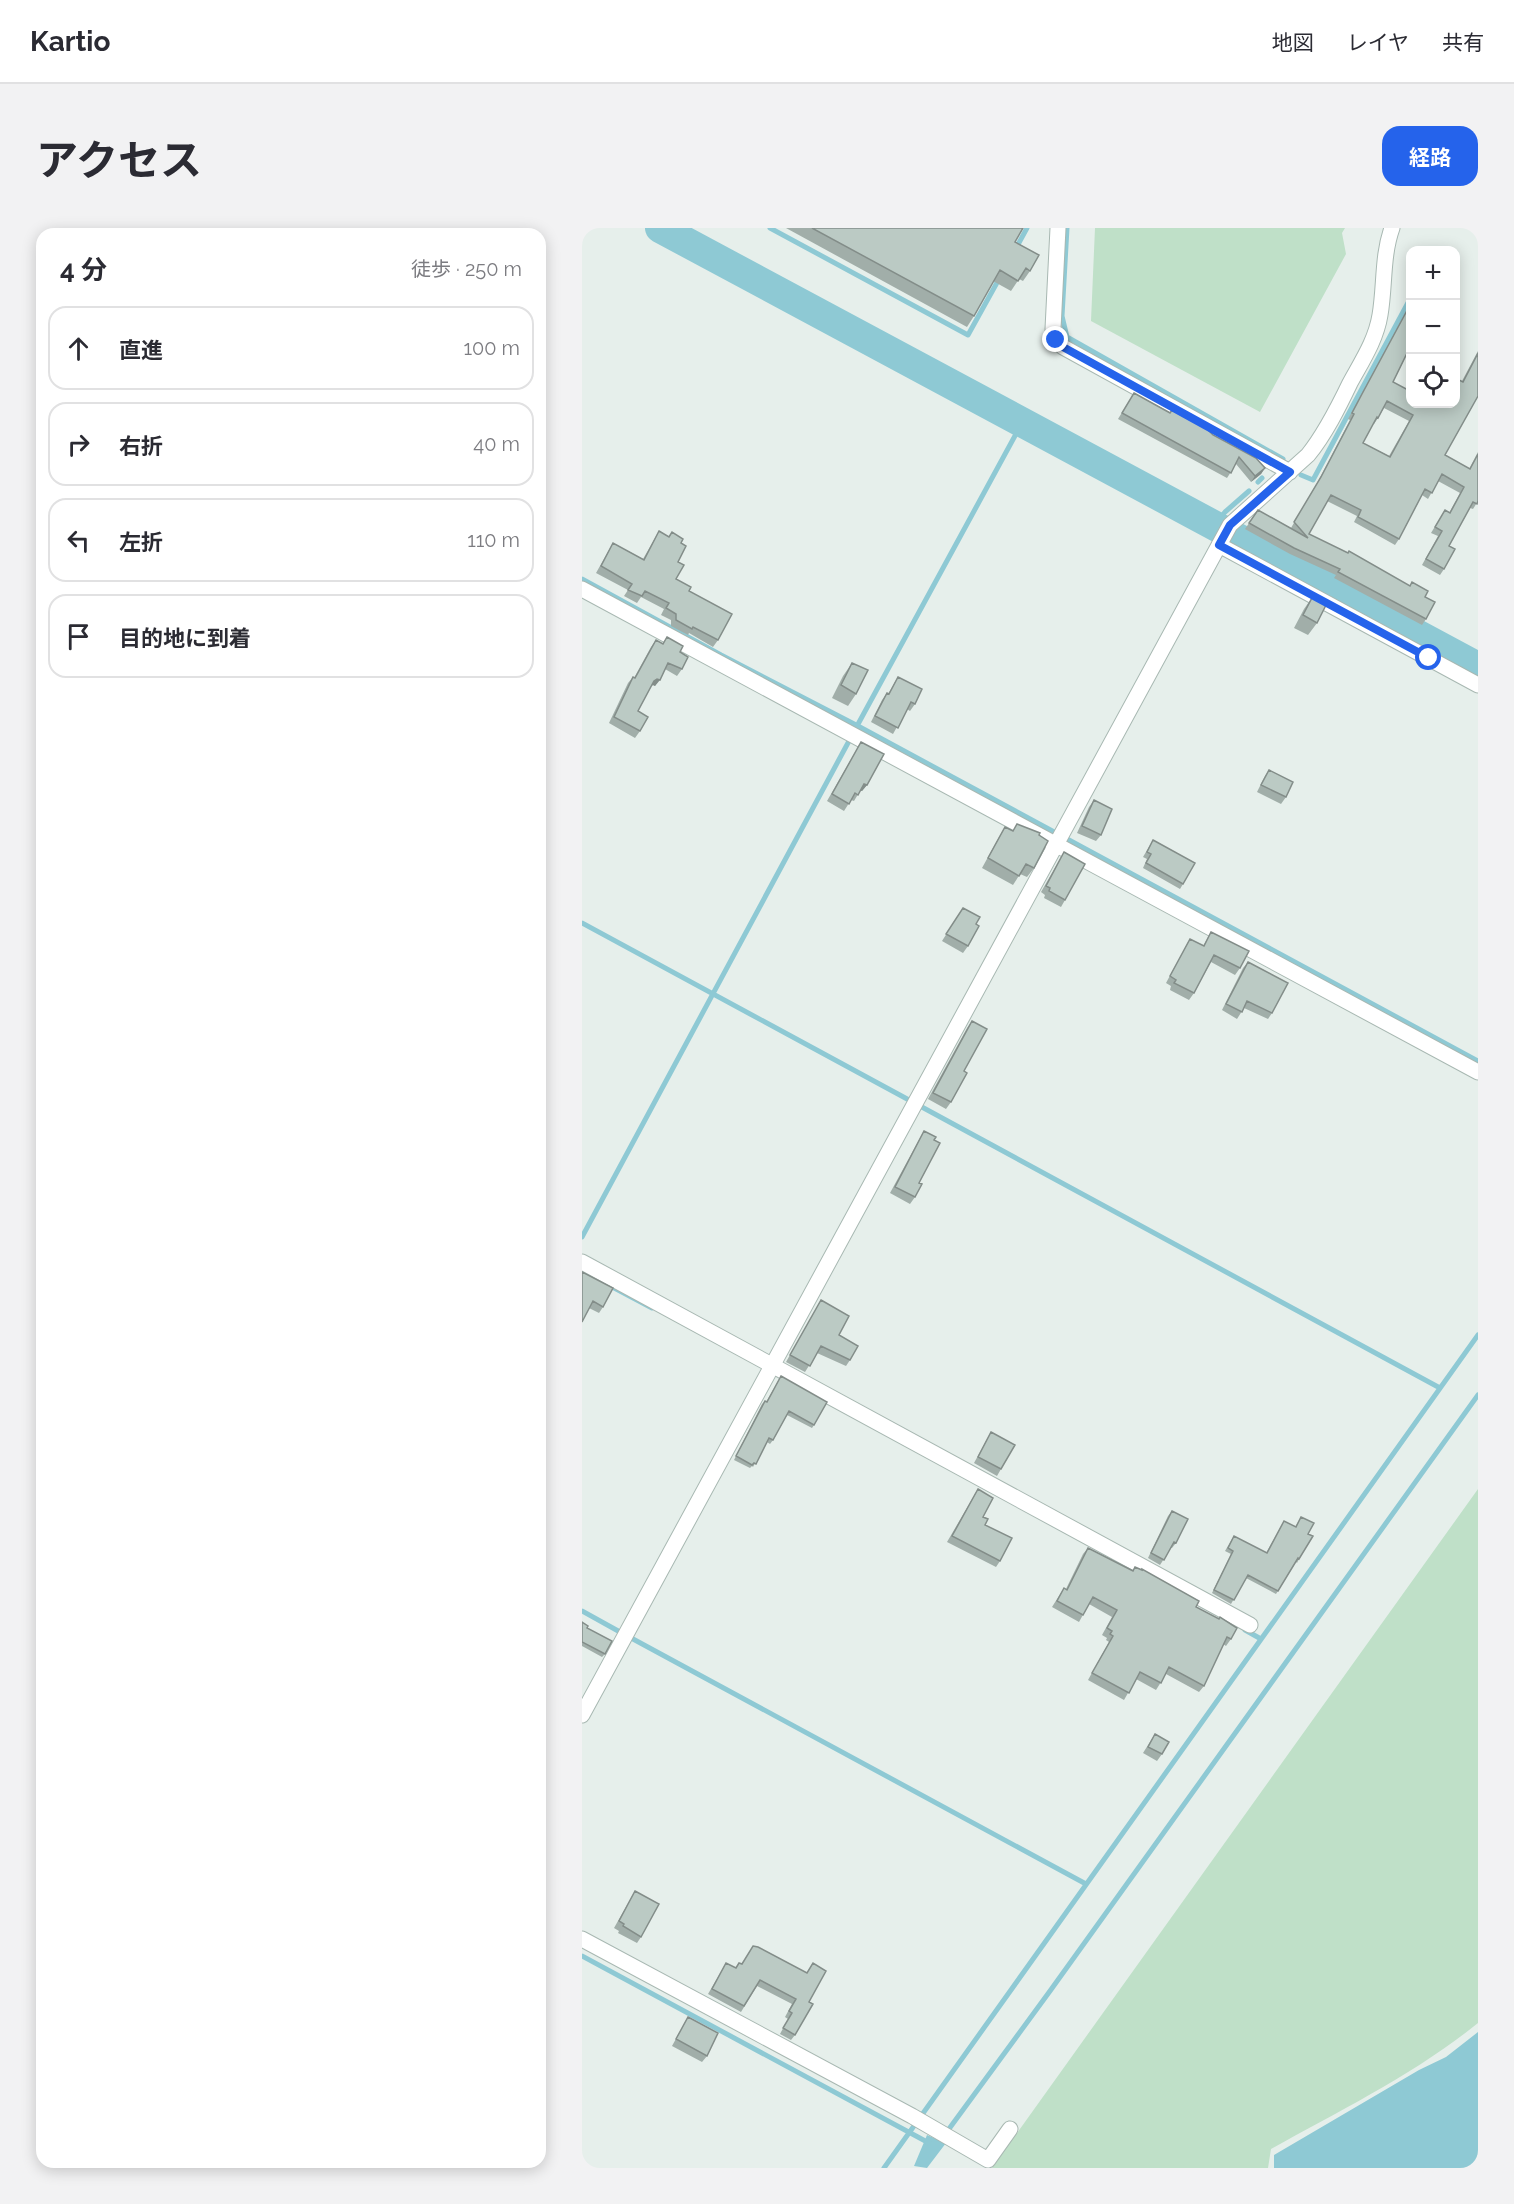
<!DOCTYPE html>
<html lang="ja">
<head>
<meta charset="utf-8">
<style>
	body { margin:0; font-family:Raleway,"Noto Sans JP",sans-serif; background:#f2f2f3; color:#2b2b33 }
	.controls { position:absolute; right:18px; top:18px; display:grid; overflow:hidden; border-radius:12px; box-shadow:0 3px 15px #0003 }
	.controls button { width:54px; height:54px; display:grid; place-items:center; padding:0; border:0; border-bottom:2px solid #e1e1e2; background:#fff; color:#2b2b33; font:30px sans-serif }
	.stop { position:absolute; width:18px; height:18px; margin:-14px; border:4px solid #2563eb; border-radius:50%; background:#fff }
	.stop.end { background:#2563eb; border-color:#fff; box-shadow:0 2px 6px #0008 }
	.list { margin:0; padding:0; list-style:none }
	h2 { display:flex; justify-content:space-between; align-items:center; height:78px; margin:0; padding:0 24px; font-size:26px }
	h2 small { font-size:20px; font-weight:400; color:#7c7c81 }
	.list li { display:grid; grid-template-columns:39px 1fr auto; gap:18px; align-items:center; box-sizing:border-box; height:84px; margin:0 12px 12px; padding:0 12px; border:2px solid #e1e1e2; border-radius:18px }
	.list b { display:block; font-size:22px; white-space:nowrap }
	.list em { font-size:20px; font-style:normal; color:#7c7c81 }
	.icon { flex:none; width:33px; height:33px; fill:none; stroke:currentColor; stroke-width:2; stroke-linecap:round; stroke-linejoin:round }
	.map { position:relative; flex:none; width:896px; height:1940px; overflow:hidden; border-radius:18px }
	header { display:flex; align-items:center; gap:36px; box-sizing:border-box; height:84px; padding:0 30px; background:#fff; border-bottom:2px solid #e1e1e2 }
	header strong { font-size:28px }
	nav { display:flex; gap:33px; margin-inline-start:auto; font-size:21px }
	.intro { display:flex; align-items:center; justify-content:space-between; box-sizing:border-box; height:144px; padding:0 36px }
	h1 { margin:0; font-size:42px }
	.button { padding:15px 27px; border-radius:18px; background:#2563eb; color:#fff; font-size:21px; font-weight:700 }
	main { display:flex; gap:36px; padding:0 36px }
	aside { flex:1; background:#fff; border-radius:18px; box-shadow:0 3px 15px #0003 }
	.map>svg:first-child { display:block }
</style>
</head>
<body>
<header>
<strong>Kartio</strong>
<nav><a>地図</a><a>レイヤ</a><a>共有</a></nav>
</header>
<div class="intro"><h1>アクセス</h1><a class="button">経路</a></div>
<main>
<aside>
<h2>4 分<small>徒歩 · 250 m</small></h2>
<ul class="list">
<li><svg class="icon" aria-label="ahead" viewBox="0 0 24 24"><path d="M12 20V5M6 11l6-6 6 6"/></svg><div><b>直進</b></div><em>100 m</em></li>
<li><svg class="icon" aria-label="right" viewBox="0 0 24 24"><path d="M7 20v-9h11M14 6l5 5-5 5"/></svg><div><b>右折</b></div><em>40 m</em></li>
<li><svg class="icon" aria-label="left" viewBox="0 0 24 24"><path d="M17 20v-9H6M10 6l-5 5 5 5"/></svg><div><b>左折</b></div><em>110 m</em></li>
<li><svg class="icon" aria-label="arrive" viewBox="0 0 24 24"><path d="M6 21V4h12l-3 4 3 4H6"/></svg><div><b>目的地に到着</b></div></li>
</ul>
</aside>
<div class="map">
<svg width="896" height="1940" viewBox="0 0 896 1940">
	<rect width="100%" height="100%" fill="#e6efeb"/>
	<path fill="#bfe0c8" d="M513,0H763L760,5L764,26L678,184L509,93Z
		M896,1261V1795C833,1846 759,1882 689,1921L686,1940H410Z"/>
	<path fill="#8ec9d4" d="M896,1804V1940H692V1927L837,1842L864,1829Z
		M345,1907L364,1915L345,1940L332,1938Z"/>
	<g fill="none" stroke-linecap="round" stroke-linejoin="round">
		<path stroke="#8ec9d4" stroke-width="5" d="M188,0L386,107L417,51
			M485,0L480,88L485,109L701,231
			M433,22L445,0
			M719,247L731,252L828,71
			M676,254L680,250
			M632,297L643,284L667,263
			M0,351L139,427L276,498L896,833
			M275,498L440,195
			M0,695L327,872
			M338,878L858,1160
			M0,1009L267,513
			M0,1043L70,1080
			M0,1383L38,1404
			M663,1402L679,1411
			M51,1411L504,1656
			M0,1728L347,1915
			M364,1905L468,1763L896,1167
			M302,1940L896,1107"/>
		<path stroke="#8ec9d4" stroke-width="30" d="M78,0L896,439"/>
		<g stroke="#a8b8b2" stroke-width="17">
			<path id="street" d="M476,0L471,101L474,112L481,119L708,244
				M637,317L896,457
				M0,361L896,844
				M0,1034L668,1397
				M0,1487L648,297L726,227C743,206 756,180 768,155C780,133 794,112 798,87C803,58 800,28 810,0
				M0,1711L330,1888L406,1932L428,1901"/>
		</g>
		<use href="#street" stroke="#fff" stroke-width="15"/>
	</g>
	<path fill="#a1aea9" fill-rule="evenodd" d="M204,0H441L433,14L448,43L441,53L437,51L429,63L411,53L392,88L385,99Z
		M828,76V119L811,154L828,176L880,153L896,123V168L863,227L887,241L896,224V273L891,281L888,280L867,318L862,341L858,347L840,337L856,308L849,305L863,282L867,285L878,265L856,253L846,271L840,267L817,311L813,317L772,294L775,288L745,273L727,306L843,369L844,391L840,397L752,350L754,347L708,326L663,301L676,282L709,300L735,255L768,192L766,191L776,172ZM802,180L827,193L807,228L781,215L791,195L792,196L796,190Z
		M552,165L631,207L683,240L679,246L669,254L654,236L645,250L536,191Z
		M77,303L87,309L90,304L99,315L94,351L107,363L136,412L131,419L107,405L106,407L89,398V392L79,387L82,381L59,369L55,375L42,368L46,362L14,345L31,315L61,331Z
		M731,368L735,395L726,407L712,400L722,381Z
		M85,409L98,424L100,441L95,448L83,441L73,458L71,457L69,458L56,483L58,503L53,510L27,495L46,455L51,449L52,450L69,419L74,412L80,416Z
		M270,435L274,466L266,478L250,470L261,448Z
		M316,449L333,476L328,483L325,481L311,506L289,494L300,472L305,465L306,466Z
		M279,514L285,557L280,563H278L272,573L269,572L262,583L245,573Z
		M687,542L704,569L699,576L675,564L683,548Z
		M512,572L519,607L514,613L495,605L507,579Z
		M435,596L457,607L452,640L445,649L438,646L431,657L400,640L417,609L423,599L431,603Z
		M571,612L601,656L598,661L561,640L565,631L561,629Z
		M482,624L483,672L479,679L462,670L463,667L459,664Z
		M381,680L394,696L386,718L381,725L360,713Z
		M629,704L658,740L653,747L629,734L612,765L607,772L588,762L589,758L584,755L604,718L608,711L621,718Z
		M666,734L690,785L686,791L662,780L655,791L640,782L661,740Z
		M390,793L382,843L369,874L364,881L346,871L385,800Z
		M342,903L337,955L333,969L328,976L308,965L338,910Z
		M0,1044L21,1079L17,1085L7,1080Z
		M239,1072L268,1132L264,1138L235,1125L223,1144L204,1134Z
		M199,1148L232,1197L230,1200L205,1187L191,1212L188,1216L185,1214L171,1239L170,1238L168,1240L152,1232L180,1176L183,1173L184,1174Z
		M409,1204L419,1241L415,1248L392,1235Z
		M396,1261L403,1297L418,1333L414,1339L365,1314Z
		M590,1283L594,1315L590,1320H589L578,1337L566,1330L586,1288Z
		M719,1289L726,1306L717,1331L715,1335L714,1334L694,1366L664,1350L649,1376L630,1365L649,1326L643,1323L650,1311L684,1325L702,1293L713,1299Z
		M506,1320L551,1342L553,1339L614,1379L649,1411L644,1418L641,1416L622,1458L617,1464L584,1446L574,1462L554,1451L542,1472L506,1452L527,1414L524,1412L525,1410L520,1407L530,1389L507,1376L497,1394L470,1379L482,1360L484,1361L501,1326Z
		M0,1394L23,1426L20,1429L0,1418Z
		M573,1506L580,1526L575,1533L561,1525Z
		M53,1663L59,1709L55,1715L36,1705L37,1703L32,1700Z
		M171,1718L225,1745L231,1735L227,1774L213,1807L209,1812L198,1806L206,1791L203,1789L210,1776L175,1758L159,1784L126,1766L144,1735L153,1740L157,1735L160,1736Z
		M106,1789L125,1828L120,1834L90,1818Z"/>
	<path fill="#838d89" d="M683,240L679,246L669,254L673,248Z
		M75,451L78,452L73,458L71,457L67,459L72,453Z
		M282,556L285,557L280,563L278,562Z"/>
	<path fill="#bbcac4" stroke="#838d89" stroke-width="1.5" fill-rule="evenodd" d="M230,0H441L433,14L457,27L448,43L444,40L436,53L418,42L392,88Z
		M828,77V119L811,154L828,163V176H873V150L881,154L896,125V168L863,227L888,241L896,226V273L895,276L891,274L867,318L873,321L862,341L844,331L860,303L853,299L863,282L868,285L882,259L860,246L850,265L843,261L817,311L776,289L779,282L749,267L727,306L766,325L767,323L828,358L830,354L846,363L843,369L853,374L844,391L756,344L758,341L712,320L667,295L676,282L726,310L712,294L739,249L772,186L770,185L780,166ZM805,173L831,187L808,229L781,215L795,189L796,190Z
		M552,165L588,185L590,182L625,201L631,207L674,230L683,240L673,248L657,229L649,245L540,185Z
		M77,303L87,309L90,304L101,311L99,315L104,318L96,334L102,337L94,351L109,359L107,363L150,386L136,412L111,399L110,401L94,392V386L84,380L87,375L63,363L60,368L46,362L50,356L19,338L31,315L62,332Z
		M731,368L745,375L735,395L721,387Z
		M85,409L101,418L98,424L106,429L100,441L86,435L78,452L75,451L72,453L56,483L66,489L58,503L32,489L51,449L53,450L74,412L81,416Z
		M270,435L286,442L274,466L259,457Z
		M316,449L340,461L333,476L329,474L316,500L293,488L305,465L307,466Z
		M279,514L302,526L285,557L282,556L276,567L273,565L267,576L250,566Z
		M687,542L711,554L704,569L679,557Z
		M512,572L530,581L519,607L500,598Z
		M435,596L458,605L457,607L466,613L452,640L444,636L437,648L406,630L423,599L431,603Z
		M571,612L613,635L601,656L564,635L569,626L565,624Z
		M482,624L503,636L483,672L467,663L468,660L464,658Z
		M381,680L398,689L394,696L397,698L386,718L364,706Z
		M629,704L667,723L658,740L632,727L612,765L592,755L594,752L588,748L608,711L622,718Z
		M666,734L706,755L690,785L665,773L660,784L644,776Z
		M390,793L405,801L382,843L385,845L369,874L351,865Z
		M342,903L354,909L352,912L358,915L337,955L340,956L333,969L313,959Z
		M0,1044L31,1060L21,1079L11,1073L0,1094Z
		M239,1072L267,1088L257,1107L276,1118L268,1132L239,1118L228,1138L208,1127Z
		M199,1148L245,1174L232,1197L207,1183L191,1212L187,1210L174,1236L172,1235L170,1237L154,1228L183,1173L185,1174Z
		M409,1204L433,1217L419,1241L396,1229Z
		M396,1261L411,1270L401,1289L406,1291L403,1297L430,1310L418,1333L370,1308Z
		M590,1283L606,1291L594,1315L592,1314L582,1332L569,1325Z
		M719,1289L732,1295L726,1306L731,1308L717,1331L716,1330L696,1363L666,1347L652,1372L632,1362L651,1323L646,1320L652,1308L685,1325L702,1293L714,1299Z
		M506,1320L551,1343L553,1339L560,1342V1341L617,1373L614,1379L637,1391L638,1389L655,1400L649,1411L645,1409L622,1458L587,1439L579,1455L558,1444L547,1465L510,1445L531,1408L528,1406L530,1403L525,1400L535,1382L511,1369L501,1387L475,1373L482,1360L485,1362Z
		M0,1394L6,1398L5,1400L30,1413L23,1426L0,1414Z
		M573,1506L587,1514L580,1526L566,1519Z
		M53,1663L77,1676L59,1709L41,1698L42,1696L37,1693Z
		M171,1718L176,1719L225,1745L231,1735L244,1743L227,1774L231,1776L213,1807L201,1800L210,1785L207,1783L214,1771L178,1752L162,1778L130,1761L144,1735L154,1740L157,1735L160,1736Z
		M106,1789L136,1805L125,1828L94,1811Z"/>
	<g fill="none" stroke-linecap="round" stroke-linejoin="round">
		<path stroke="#2563eb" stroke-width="8" d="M474,112L481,119L708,244L648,297L637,317L847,430"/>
	</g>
</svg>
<div class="controls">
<button>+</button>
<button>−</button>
<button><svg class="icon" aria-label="locate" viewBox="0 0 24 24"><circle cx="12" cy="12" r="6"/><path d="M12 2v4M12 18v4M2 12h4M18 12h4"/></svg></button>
</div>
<div class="stop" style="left:847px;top:430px"></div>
<div class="stop end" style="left:474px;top:112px"></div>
</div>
</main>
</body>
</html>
